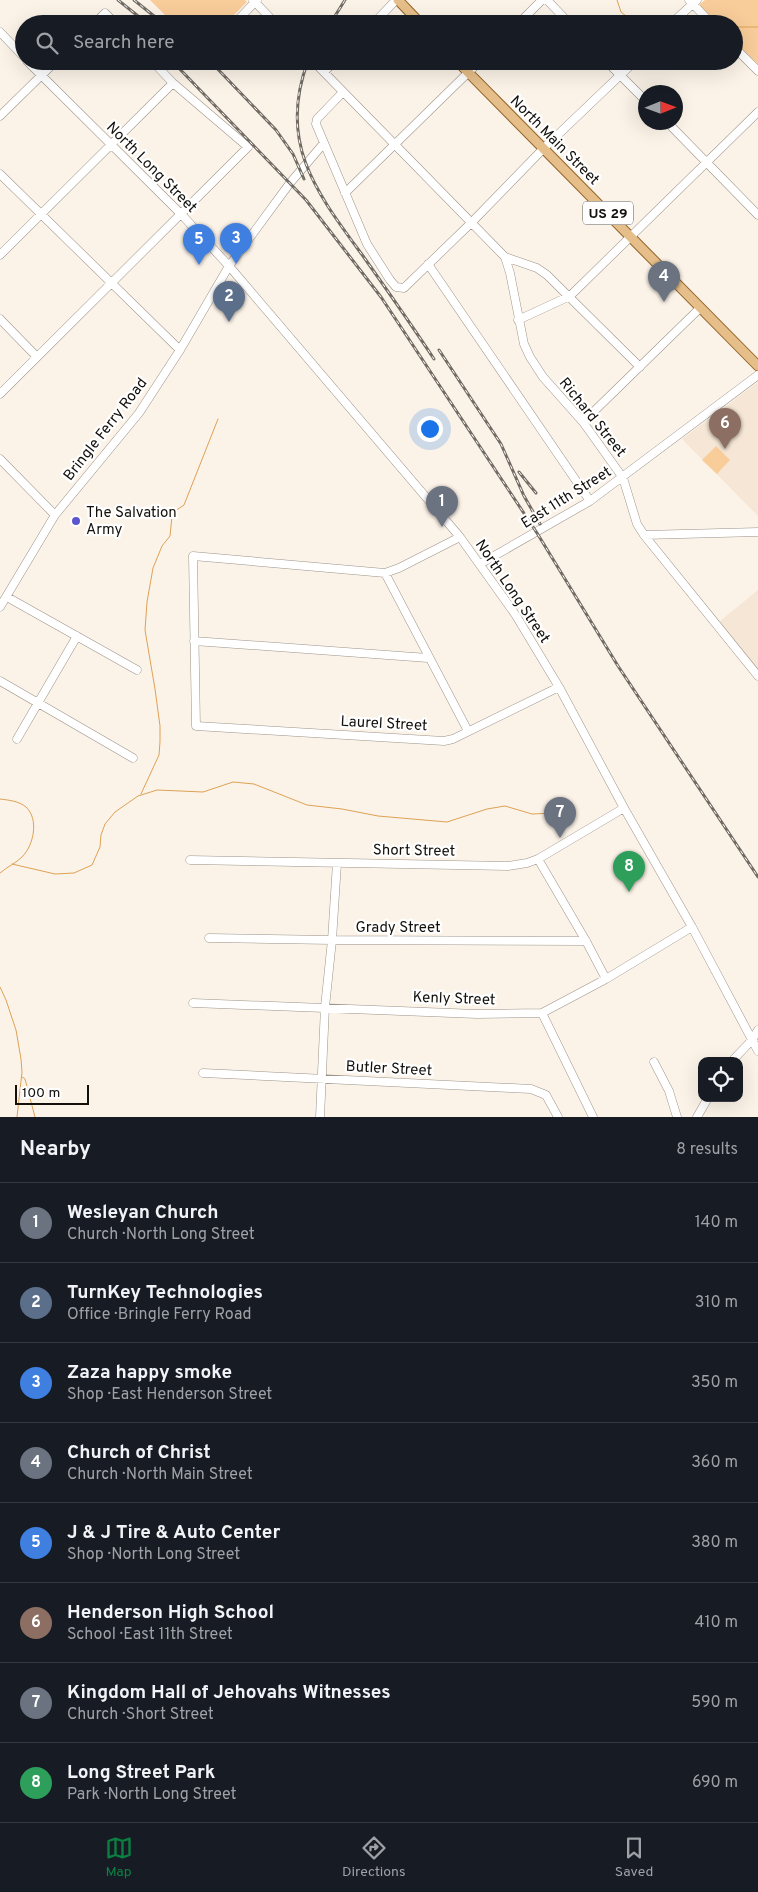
<!DOCTYPE html>
<html lang="en">
<head>
<meta charset="utf-8">
<style>
	body { margin:0; font-family:Overpass,sans-serif; background:#20242c; color:#f1f3f6 }
	.controls { position:absolute; right:15px; bottom:15px; display:grid; overflow:hidden; border-radius:10px; box-shadow:0 5px 20px #0002 }
	.controls button { width:45px; height:45px; display:grid; place-items:center; padding:0; border:0; border-bottom:1px solid #363941; background:#171b24; color:#f1f3f6; font:25px sans-serif }
	.compass { position:absolute; left:638px; top:85px; width:45px; height:45px; border-radius:50%; background:#171b24; box-shadow:0 5px 20px #0002; rotate:89deg }
	.scale { position:absolute; left:15px; bottom:12px; width:74px; box-sizing:border-box; padding-left:5px; border:2px solid #13100c; border-top:0; font-size:14px; line-height:18px; white-space:nowrap; color:#13100c; -webkit-text-stroke:4px #fff; paint-order:stroke }
	.you { position:absolute; left:429px; top:428px; width:18px; height:18px; margin:-12px; border:4px solid #fff; border-radius:50%; background:#1a73e8; box-shadow:0 0 0 8px #1a73e833 }
	.badge { display:grid; place-items:center; width:32px; height:32px; border-radius:50%; background:#0b8043; color:#fff; font-size:16px; font-weight:700 }
	.pin { position:absolute; translate:-50% -41px; filter:drop-shadow(0 1px 2px #0008) }
	.pin::after { content:''; position:absolute; top:26px; width:18px; height:15px; background:inherit; clip-path:polygon(0 0,100% 0,50% 100%) }
	.list { margin:0; padding:0; list-style:none }
	h2 { display:flex; justify-content:space-between; align-items:center; height:65px; margin:0; padding:0 20px; font-size:21px }
	h2 small { font-size:16px; font-weight:400; color:#9ea1a6 }
	.list li { display:grid; grid-template-columns:32px 1fr auto; gap:15px; align-items:center; box-sizing:border-box; height:80px; padding:0 20px; border-top:1px solid #363941 }
	.list b { display:block; font-size:19px; white-space:nowrap }
	.list p { margin:0; font-size:16px; white-space:nowrap; color:#9ea1a6 }
	.list em { font-size:16px; font-style:normal; color:#9ea1a6 }
	.icon { flex:none; width:28px; height:28px; fill:none; stroke:currentColor; stroke-width:2; stroke-linecap:round; stroke-linejoin:round }
	.map { position:relative; flex:none; width:758px; height:1117px; overflow:hidden }
	.search { position:absolute; background:#171b24; box-shadow:0 5px 20px #0002; left:15px; right:15px; top:15px; height:55px; display:flex; align-items:center; gap:12px; box-sizing:border-box; padding:0 18px; border-radius:28px; color:#9ea1a6; font-size:19px }
	.sheet { height:705px; background:#171b24 }
	nav { display:flex; justify-content:space-around; align-items:center; box-sizing:border-box; height:70px; border-top:1px solid #363941; background:#171b24; font-size:14px; color:#9ea1a6 }
	nav a { display:grid; justify-items:center; gap:2px }
	nav .on { color:#0b8043 }
	.map>svg:first-child { display:block }
</style>
</head>
<body>
<div class="map">
<svg width="758" height="1117" viewBox="0 0 758 1117">
	<rect width="100%" height="100%" fill="#fcf3e8"/>
	<path fill="#f5e6d5" d="M758,382V516L682,439Z
		M758,590V671L719,622Z"/>
	<path fill="#f9cd9a" d="M150,0H245L247,2L225,24H178L168,18Z
		M705,0H758V65L734,41V24H717L699,5Z
		M716,446L730,460L717,474L702,460Z"/>
	<g fill="none" stroke-linecap="round" stroke-linejoin="round">
		<path stroke="#dea155" stroke-width="1" d="M617,0L621,12L626,16L657,24
			M734,27H758
			M175,511L184,505L218,419
			M141,794L159,755L160,742V726L155,689L145,630L147,602L153,568L162,546L170,536L172,516
			M0,799C8,800 19,801 26,807C39,819 34,845 22,857C16,863 7,867 0,873
			M12,864L55,874L74,873L92,865L100,847L101,835L105,824L115,812L138,796L157,790L203,792L233,782L254,784L307,805L342,809L378,816L447,822L487,809L505,806L532,814L555,813L570,808
			M0,987L6,1000L16,1030L21,1059L22,1072L17,1117
			M22,1077L25,1079L35,1117"/>
		<g stroke="#9c938a" stroke-width="9">
			<path id="minor" d="M253,0L276,24
				M547,0L570,24
				M689,0L712,24
				M674,21L697,0
				M94,24L105,13L116,24
				M234,24L257,0
				M373,24L396,0
				M518,24L542,0
				M0,32L24,57
				M734,47L758,71
				M27,61L182,215L229,266L460,537L515,614L559,687L624,808L692,927L758,1051
				M313,61L505,257L510,273L524,344L530,357L543,377L583,422L623,478L637,524L644,535L758,676
				M606,61L646,101
				M324,72L335,61
				M343,92L317,119L316,124L367,244L390,280L396,287L404,288L471,223L544,148L635,61
				M0,116L56,61
				M667,122L758,215
				M0,174L180,350
				M345,193L480,61
				M0,255L173,83
				M505,257L537,268L547,275L640,367
				M428,264L590,501
				M0,319L37,357
				M518,320L570,296L758,112
				M0,394L248,147L173,83L152,61
				M583,422L700,308
				M0,459L55,515
				M644,535L758,532
				M460,537L399,568L385,573L193,556L196,726L444,741L453,739L559,687
				M480,564L590,501L758,375
				M385,573L468,731
				M7,597L137,670
				M0,607L55,515L139,413L180,350L229,266L290,183L324,143
				M194,641L428,658
				M0,681L133,758
				M17,739L77,636
				M538,859L586,941L606,979
				M190,860L508,866L527,863L538,859L624,808
				M209,938L332,940L586,941
				M193,1003L477,1014L542,1013L606,979L692,927
				M542,1013L593,1117
				M732,1061L752,1040L758,1030
				M654,1062L669,1091L677,1117
				M203,1073L531,1089L546,1095L558,1117
				M320,1117L325,1007L332,940L337,863
				M697,1117L708,1098"/>
		</g>
		<g stroke="#92652b" stroke-width="11">
			<path id="major" d="M398,0L421,24
				M457,61L758,366"/>
		</g>
		<use href="#minor" stroke="#fff" stroke-width="8"/>
		<use href="#major" stroke="#e6be89" stroke-width="9"/>
		<g stroke="#716b64" stroke-width="3">
			<path id="rail" d="M118,0L148,24
				M134,0L164,24
				M330,24L345,0
				M172,61L306,200L381,297L537,533L618,666L758,877
				M210,61L276,130L293,154L304,179
				M308,61C277,143 317,193 363,256C387,290 411,324 434,359
				M439,350L501,444L524,496L540,524
				M519,472L536,493"/>
		</g>
		<use href="#rail" stroke="#fff" stroke-width="1" stroke-dasharray="4" stroke-linecap="butt"/>
	</g>
	<circle fill="#5c56ce" stroke="#fff" stroke-width="2" cx="76" cy="521" r="5"/>
	<g text-anchor="middle" stroke-width="4.5" stroke-linejoin="round" paint-order="stroke">
		<rect fill="#fff" stroke="#5a5855" stroke-width="1" x="583" y="201.5" width="50" height="23" rx="4"/>
		<g font-size="14" font-weight="bold" fill="#13100c">
			<text x="608" y="218">US 29</text>
		</g>
		<g font-size="15" fill="#13100c" stroke="#fff">
			<text transform="translate(555 140) rotate(45)" y="5">North Main Street</text>
			<text transform="translate(152 167) rotate(45)" y="5">North Long Street</text>
			<text transform="translate(593 417) rotate(51)" y="5">Richard Street</text>
			<text transform="translate(105 429) rotate(-52)" y="5">Bringle Ferry Road</text>
			<text transform="translate(566 497) rotate(-32)" y="5">East 11th Street</text>
			<text transform="translate(513 591) rotate(56)" y="5">North Long Street</text>
			<text transform="translate(384 723) rotate(3)" y="5">Laurel Street</text>
			<text transform="translate(414 850) rotate(1)" y="5">Short Street</text>
			<text x="398" y="932">Grady Street</text>
			<text transform="translate(454 998) rotate(2)" y="5">Kenly Street</text>
			<text transform="translate(389 1068) rotate(3)" y="5">Butler Street</text>
		</g>
		<g font-size="15" fill="#13100c" stroke="#fff" text-anchor="start">
			<text x="86" y="517">The Salvation<tspan x="86" dy="17">Army</tspan></text>
		</g>
	</g>
</svg>
<div class="controls">
<button><svg class="icon" aria-label="locate" viewBox="0 0 24 24"><circle cx="12" cy="12" r="6"/><path d="M12 2v4M12 18v4M2 12h4M18 12h4"/></svg></button>
</div>
<svg class="compass" viewBox="-18 -18 36 36"><path d="M0-13l5 13h-10z" fill="#e53935"/><path d="M0 13l5-13h-10z" fill="#9ea1a6"/></svg>
<div class="scale">100 m</div>
<div class="you"></div>
<div class="pin badge" style="left:442px;top:527px;background:#6b7280">1</div>
<div class="pin badge" style="left:229px;top:322px;background:#5c6f8a">2</div>
<div class="pin badge" style="left:236px;top:264px;background:#3f7fe0">3</div>
<div class="pin badge" style="left:664px;top:302px;background:#6b7280">4</div>
<div class="pin badge" style="left:199px;top:265px;background:#3f7fe0">5</div>
<div class="pin badge" style="left:725px;top:449px;background:#8d6e63">6</div>
<div class="pin badge" style="left:560px;top:838px;background:#6b7280">7</div>
<div class="pin badge" style="left:629px;top:892px;background:#2e9e5b">8</div>
<div class="search"><svg class="icon" aria-label="search" viewBox="0 0 24 24"><circle cx="10" cy="10" r="6"/><path d="M15 15l6 6"/></svg>Search here</div>
</div>
<section class="sheet">
<h2>Nearby<small>8 results</small></h2>
<ul class="list">
<li><span class="badge" style="background:#6b7280">1</span><div><b>Wesleyan Church</b><p>Church · North Long Street</p></div><em>140 m</em></li>
<li><span class="badge" style="background:#5c6f8a">2</span><div><b>TurnKey Technologies</b><p>Office · Bringle Ferry Road</p></div><em>310 m</em></li>
<li><span class="badge" style="background:#3f7fe0">3</span><div><b>Zaza happy smoke</b><p>Shop · East Henderson Street</p></div><em>350 m</em></li>
<li><span class="badge" style="background:#6b7280">4</span><div><b>Church of Christ</b><p>Church · North Main Street</p></div><em>360 m</em></li>
<li><span class="badge" style="background:#3f7fe0">5</span><div><b>J &amp; J Tire &amp; Auto Center</b><p>Shop · North Long Street</p></div><em>380 m</em></li>
<li><span class="badge" style="background:#8d6e63">6</span><div><b>Henderson High School</b><p>School · East 11th Street</p></div><em>410 m</em></li>
<li><span class="badge" style="background:#6b7280">7</span><div><b>Kingdom Hall of Jehovahs Witnesses</b><p>Church · Short Street</p></div><em>590 m</em></li>
<li><span class="badge" style="background:#2e9e5b">8</span><div><b>Long Street Park</b><p>Park · North Long Street</p></div><em>690 m</em></li>
</ul>
</section>
<nav>
<a class="on"><svg class="icon" aria-label="map" viewBox="0 0 24 24"><path d="M3 6l6-2 6 2 6-2v14l-6 2-6-2-6 2zM9 4v14M15 6v14"/></svg>Map</a>
<a><svg class="icon" aria-label="directions" viewBox="0 0 24 24"><path d="M12 3l9 9-9 9-9-9zM9 14v-3h6M13 9l2 2-2 2"/></svg>Directions</a>
<a><svg class="icon" aria-label="saved" viewBox="0 0 24 24"><path d="M7 4h10v16l-5-4-5 4z"/></svg>Saved</a>
</nav>
</body>
</html>
